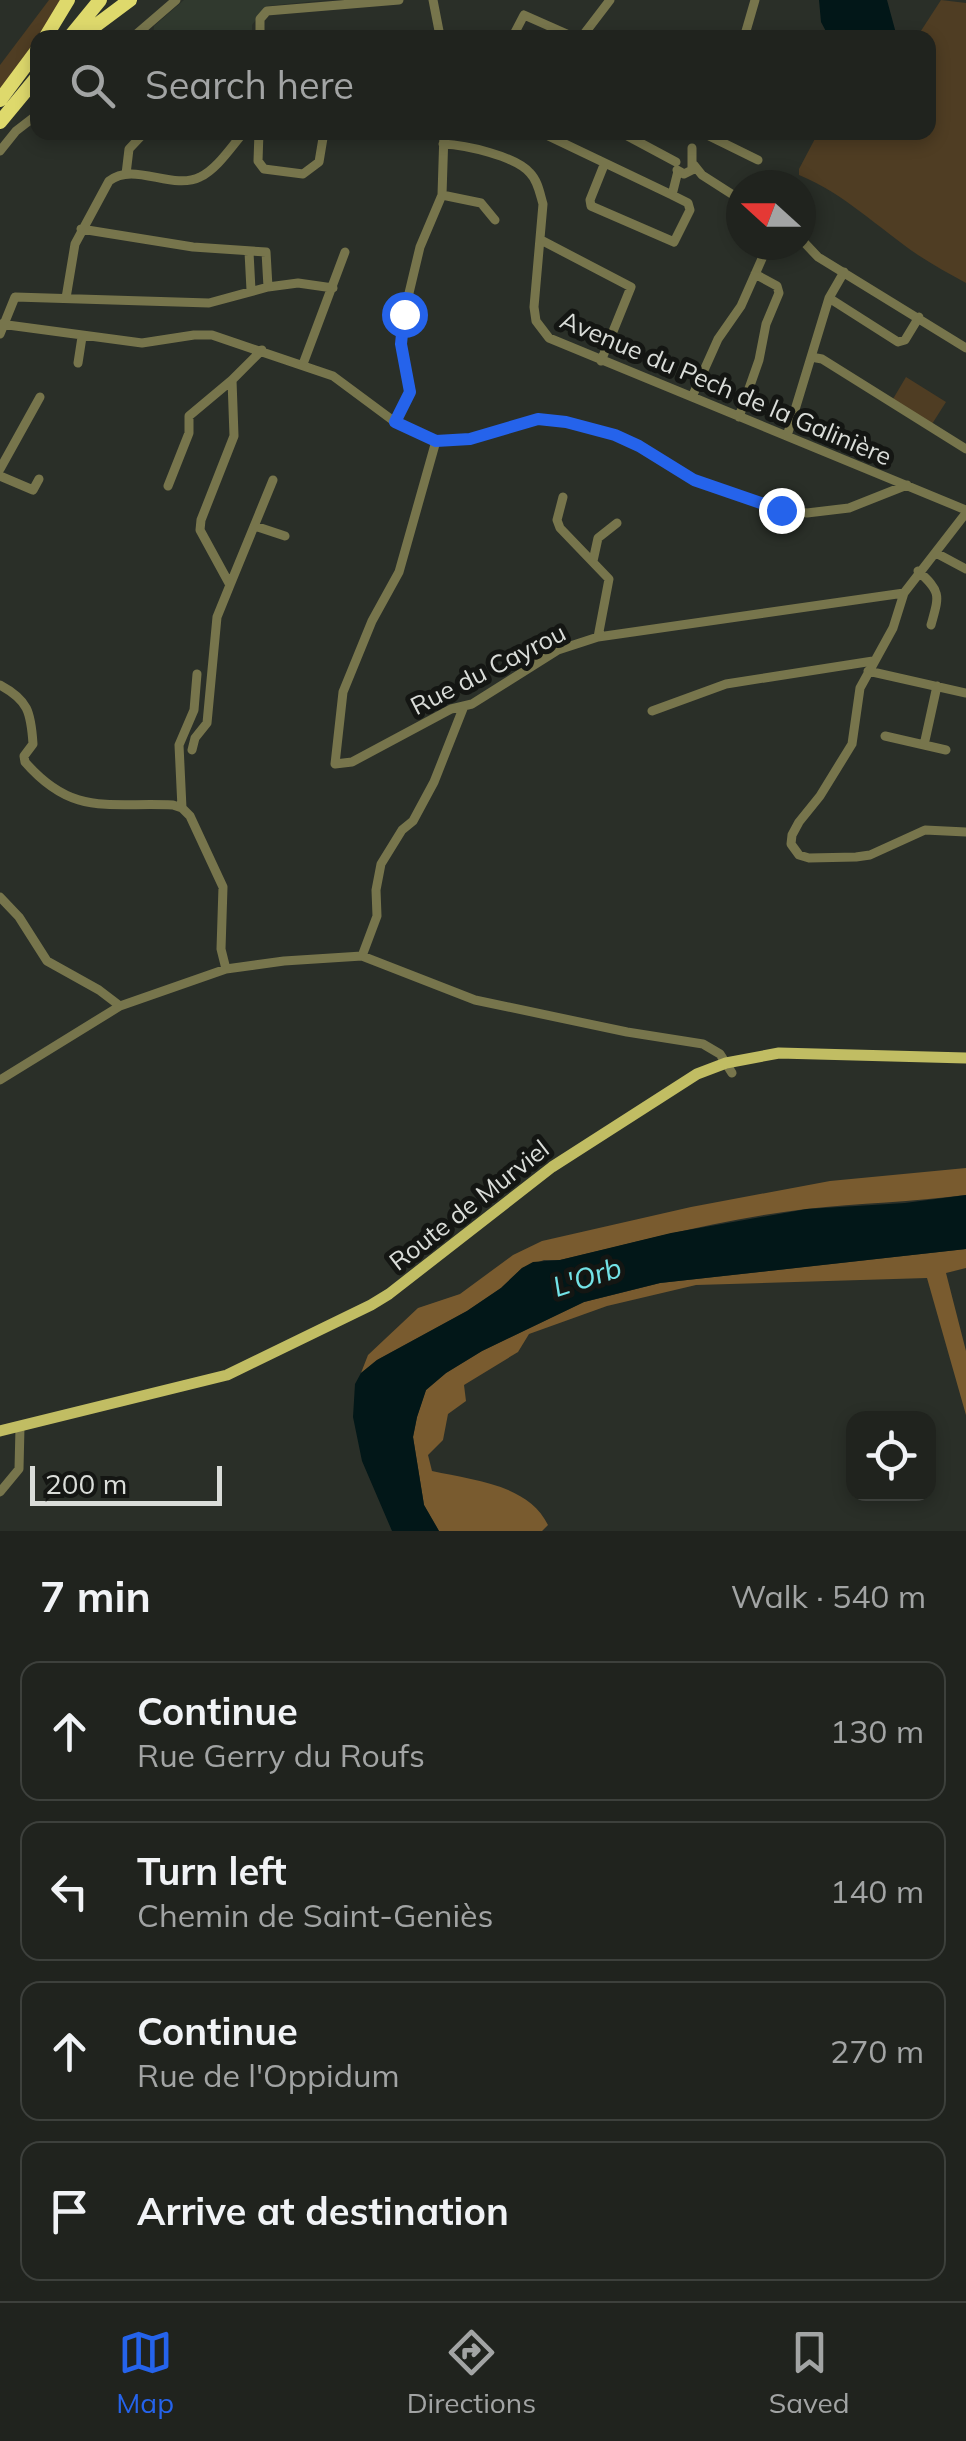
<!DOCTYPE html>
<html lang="en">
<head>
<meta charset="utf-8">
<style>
	body { margin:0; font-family:Mulish,sans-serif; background:#2d2f2b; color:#f1f3f6 }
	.controls { position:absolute; right:30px; bottom:30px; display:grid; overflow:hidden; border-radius:20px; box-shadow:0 5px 15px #0003 }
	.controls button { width:90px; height:90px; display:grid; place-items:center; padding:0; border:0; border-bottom:2px solid #3d403c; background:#20231e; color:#f1f3f6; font:50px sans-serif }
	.compass { position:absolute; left:726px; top:170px; width:90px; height:90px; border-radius:50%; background:#20231e; box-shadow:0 5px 15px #0003; rotate:291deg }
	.scale { position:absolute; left:30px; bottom:25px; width:192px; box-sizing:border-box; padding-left:10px; border:5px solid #daddd9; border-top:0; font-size:28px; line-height:35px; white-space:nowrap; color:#daddd9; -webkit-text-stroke:8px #141613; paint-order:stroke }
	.stop { position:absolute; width:30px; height:30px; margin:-22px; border:8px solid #2563eb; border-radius:50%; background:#fff }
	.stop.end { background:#2563eb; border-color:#fff; box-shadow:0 2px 10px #0008 }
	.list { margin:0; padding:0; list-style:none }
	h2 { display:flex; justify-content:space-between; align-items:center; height:130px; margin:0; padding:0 40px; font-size:42px }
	h2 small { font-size:32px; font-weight:400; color:#a2a4a4 }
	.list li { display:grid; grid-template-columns:65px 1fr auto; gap:30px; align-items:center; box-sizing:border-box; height:140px; margin:0 20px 20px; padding:0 20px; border:2px solid #3d403c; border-radius:20px }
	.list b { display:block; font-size:38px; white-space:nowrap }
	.list p { margin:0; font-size:32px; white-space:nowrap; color:#a2a4a4 }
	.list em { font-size:32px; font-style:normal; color:#a2a4a4 }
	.icon { flex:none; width:55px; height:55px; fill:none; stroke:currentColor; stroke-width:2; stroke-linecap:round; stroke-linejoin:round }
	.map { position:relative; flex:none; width:966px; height:1531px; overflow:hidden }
	.search { position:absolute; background:#20231e; box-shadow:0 5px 15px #0003; left:30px; right:30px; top:30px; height:110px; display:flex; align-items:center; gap:25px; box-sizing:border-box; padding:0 35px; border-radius:20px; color:#a2a4a4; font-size:38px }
	.sheet { height:770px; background:#20231e }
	nav { display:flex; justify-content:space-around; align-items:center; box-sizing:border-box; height:140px; border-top:2px solid #3d403c; background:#20231e; font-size:28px; color:#a2a4a4 }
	nav a { display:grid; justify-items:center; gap:5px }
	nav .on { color:#2563eb }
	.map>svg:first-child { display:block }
</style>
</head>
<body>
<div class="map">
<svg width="966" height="1531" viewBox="0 0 966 1531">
	<rect width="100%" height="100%" fill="#2a2f28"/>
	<path fill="#30392e" d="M184,0H326L267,6L252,25V37L153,38L154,26Z"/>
	<path fill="#4f3d23" d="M49,0H65L42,37L38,38L37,44L0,93V65Z
		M941,0L966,3V283C950,274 933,265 918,255C877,227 845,194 799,175V169L818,133L928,132V38L917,37Z
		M906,377L946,402L932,424L893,399Z"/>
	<path fill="#795b2f" d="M966,1168V1195C913,1202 859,1203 806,1209C723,1219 641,1241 560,1260H544L522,1268L501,1288L467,1311L377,1360L361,1373L368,1355L418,1308L460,1294L513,1255L542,1241L691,1207L830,1181Z
		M966,1249V1268L946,1273L966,1351V1415L927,1278L696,1285L607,1306L529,1334L518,1352L464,1385L466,1401L448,1414L443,1440L428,1455L432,1471C472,1480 528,1484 548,1525L542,1531H439L424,1505L413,1437L417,1417L426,1390L446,1373L482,1351L584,1302L660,1283Z"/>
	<path fill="#021718" d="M819,0H887L897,37H829L821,22Z
		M966,1195V1249L660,1283L584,1302L482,1351L446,1373L426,1390L417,1417L413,1437L424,1505L439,1531H392L362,1461L353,1417L355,1384L361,1373L377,1360L467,1311L501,1288L522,1268L533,1262L560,1260L671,1233L807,1209L905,1203Z"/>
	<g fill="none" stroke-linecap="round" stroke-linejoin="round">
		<path stroke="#77754c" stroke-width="9" d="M433,0L440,36
			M132,38L176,0
			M260,38V19L267,11L399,0
			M512,38L524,15L576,38
			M581,38L610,0
			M744,38L755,0
			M259,132L258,161L264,169L303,174L319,162L324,132
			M540,132L672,195L678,171
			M620,132L676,162
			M701,132L758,160
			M443,144C466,145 515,156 530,173C538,181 540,194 543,204L534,307L536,321L549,338L966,510
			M0,151L16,131L38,114
			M604,165L590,200L591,206L674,242L690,210L688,203L672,195
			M694,165L702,175L741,200
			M677,170L684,174L692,170V148
			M126,174L129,149L145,132
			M442,195L481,203L495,220
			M81,229L193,247L266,252L268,287
			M801,239L818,257L966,348
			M541,240L631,287L601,361
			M249,252L251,290
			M66,298L75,244L109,181C134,161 172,191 200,177C217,169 231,147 244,132
			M829,298L898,342L905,340L919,317
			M0,324L142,343L194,335H212L333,376L395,422L436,441L470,439L538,419L566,422L615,435L639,445L694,480L781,510L807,513L849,508L907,485
			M0,334L15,297L209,303L268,287L298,283L333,288
			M811,357L822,359L966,449
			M78,363L82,337
			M303,364L345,252
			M692,397L718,339L741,306L768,245
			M739,417L759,360L766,324L779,293L777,286L755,274
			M395,422L411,392L401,344L404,314L420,247L442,195L444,132
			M787,436L829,298L844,272
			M436,441L399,572L372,621L343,692L335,764L352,762L451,709L472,704L558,650L598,637L904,593L966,513
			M0,469L40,397
			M0,476L33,490L39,479
			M168,486L189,433V416L232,380
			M563,497L557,520L560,528L609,579L598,637
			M255,526L285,536
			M936,553L966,569
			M593,561L598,538L617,523
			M918,571C942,592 939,596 931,625
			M230,585L273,480
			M904,593L893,628L860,688L852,744L820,796L799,822L792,835L791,844L799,855L809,858L856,857L870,855L925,830L966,832
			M868,671L966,693
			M0,685C28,700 31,712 33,744L24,756L25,762C73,817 108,802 173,805L182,808L190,816L223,887L221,949L226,969
			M652,711L726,684L873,661
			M885,736L946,750
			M924,745L937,686
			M192,750L195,738L207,723L217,617L230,585L200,530L201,520L234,436L232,380L262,350
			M182,808L179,745L194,710L197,674
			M0,897L19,917L47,961L99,990L120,1006
			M362,956L377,916L376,890L381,864L402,830L413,821L434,782L464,706
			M0,1080L120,1006L226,969L284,961L362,956L475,1000L627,1032L703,1044L720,1054L732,1073
			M0,1492L19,1469L20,1427"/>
		<path stroke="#c1bd63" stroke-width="11" d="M0,1431L227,1375L371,1305L389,1294L552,1167L697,1074L726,1063L779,1053L966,1058"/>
		<path stroke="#ded96c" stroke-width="14" d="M45,38L68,0
			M69,38L100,0
			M79,38L130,0
			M0,100L38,49
			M0,122L38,76"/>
	</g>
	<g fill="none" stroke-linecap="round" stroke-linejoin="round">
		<path stroke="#2563eb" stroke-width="12" d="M404,314L401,344L410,392L395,422L436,441L470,439L538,419L566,422L615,435L639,446L694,480L781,510"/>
	</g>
	<g text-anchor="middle" stroke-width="10" stroke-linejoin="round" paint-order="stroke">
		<g font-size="25" fill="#daddd9" stroke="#141613">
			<text transform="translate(726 388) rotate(23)" y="9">Avenue du Pech de la Galinière</text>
			<text transform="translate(488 669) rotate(-27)" y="9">Rue du Cayrou</text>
			<text transform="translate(469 1205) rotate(-38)" y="9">Route de Murviel</text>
		</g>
		<g font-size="28" font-style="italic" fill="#73e3e7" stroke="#141613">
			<text transform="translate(587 1277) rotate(-18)" y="10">L'Orb</text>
		</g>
	</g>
</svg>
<div class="controls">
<button><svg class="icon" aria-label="locate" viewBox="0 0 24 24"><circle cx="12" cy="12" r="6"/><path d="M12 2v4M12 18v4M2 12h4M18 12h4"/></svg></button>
</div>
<svg class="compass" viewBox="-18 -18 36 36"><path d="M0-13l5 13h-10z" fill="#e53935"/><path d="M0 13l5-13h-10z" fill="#a2a4a4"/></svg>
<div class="scale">200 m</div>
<div class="stop" style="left:404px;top:314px"></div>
<div class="stop end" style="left:781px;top:510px"></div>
<div class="search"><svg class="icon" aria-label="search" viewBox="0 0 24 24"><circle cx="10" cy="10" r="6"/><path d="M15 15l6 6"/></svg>Search here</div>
</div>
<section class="sheet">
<h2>7 min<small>Walk · 540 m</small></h2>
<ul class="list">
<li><svg class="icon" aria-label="ahead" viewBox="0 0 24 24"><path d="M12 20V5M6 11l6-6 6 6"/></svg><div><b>Continue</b><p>Rue Gerry du Roufs</p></div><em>130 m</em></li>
<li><svg class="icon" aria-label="left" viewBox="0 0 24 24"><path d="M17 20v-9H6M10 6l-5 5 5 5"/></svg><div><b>Turn left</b><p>Chemin de Saint-Geniès</p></div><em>140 m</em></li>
<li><svg class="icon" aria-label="ahead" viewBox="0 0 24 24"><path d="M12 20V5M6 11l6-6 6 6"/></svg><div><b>Continue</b><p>Rue de l'Oppidum</p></div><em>270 m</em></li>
<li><svg class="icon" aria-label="arrive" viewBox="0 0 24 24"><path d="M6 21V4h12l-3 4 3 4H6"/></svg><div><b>Arrive at destination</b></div></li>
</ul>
</section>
<nav>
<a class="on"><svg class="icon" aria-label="map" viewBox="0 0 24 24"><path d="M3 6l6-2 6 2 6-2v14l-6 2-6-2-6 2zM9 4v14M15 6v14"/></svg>Map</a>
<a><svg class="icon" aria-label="directions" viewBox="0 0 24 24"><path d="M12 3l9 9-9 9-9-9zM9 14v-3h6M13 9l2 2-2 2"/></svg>Directions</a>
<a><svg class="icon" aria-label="saved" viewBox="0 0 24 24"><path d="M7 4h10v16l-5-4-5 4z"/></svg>Saved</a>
</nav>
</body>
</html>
